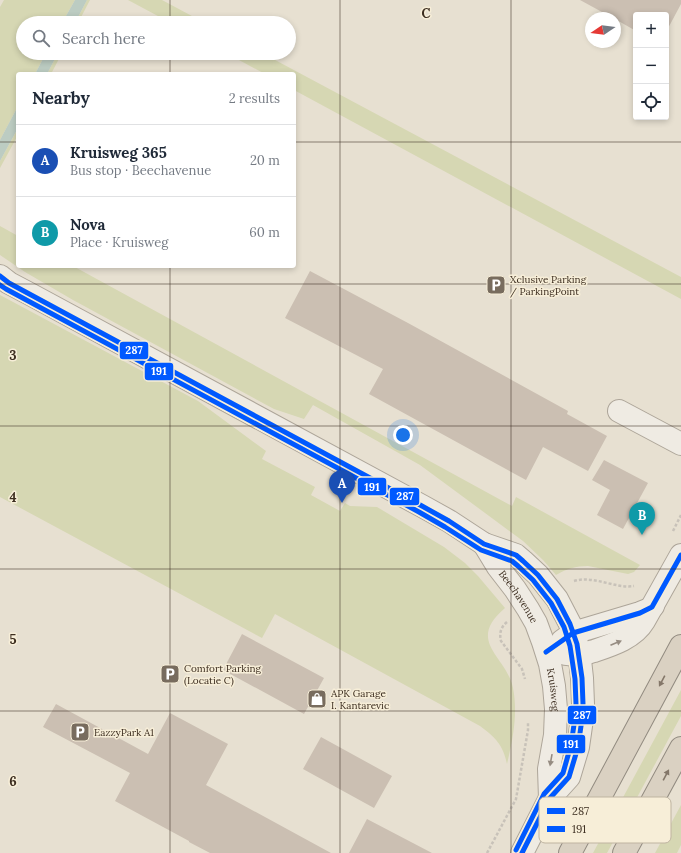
<!DOCTYPE html>
<html lang="en">
<head>
<meta charset="utf-8">
<style>
	body { margin:0; font-family:Lora,serif; background:#f2f2f3; color:#1f2937 }
	.controls { position:absolute; right:12px; top:12px; display:grid; overflow:hidden; border-radius:4px; box-shadow:0 2px 6px #0003 }
	.controls button { width:36px; height:36px; display:grid; place-items:center; padding:0; border:0; border-bottom:1px solid #e0e1e3; background:#fff; color:#1f2937; font:20px sans-serif }
	.compass { position:absolute; left:585px; top:12px; width:36px; height:36px; border-radius:50%; background:#fff; box-shadow:0 2px 6px #0003; rotate:257deg }
	.you { position:absolute; left:403px; top:435px; width:14px; height:14px; margin:-10px; border:3px solid #fff; border-radius:50%; background:#1a73e8; box-shadow:0 0 0 6px #1a73e833 }
	.badge { display:grid; place-items:center; width:26px; height:26px; border-radius:50%; background:#786c5e; color:#fff; font-size:13px; font-weight:700 }
	.pin { position:absolute; translate:-50% -33px; filter:drop-shadow(0 1px 2px #0008) }
	.pin::after { content:''; position:absolute; top:21px; width:14px; height:12px; background:inherit; clip-path:polygon(0 0,100% 0,50% 100%) }
	.list { margin:0; padding:0; list-style:none }
	h2 { display:flex; justify-content:space-between; align-items:center; height:52px; margin:0; padding:0 16px; font-size:17px }
	h2 small { font-size:13px; font-weight:400; color:#747a83 }
	.list li { display:grid; grid-template-columns:26px 1fr auto; gap:12px; align-items:center; box-sizing:border-box; height:72px; padding:0 16px; border-top:1px solid #e0e1e3 }
	.list b { display:block; font-size:15px; white-space:nowrap }
	.list p { margin:0; font-size:13px; white-space:nowrap; color:#747a83 }
	.list em { font-size:13px; font-style:normal; color:#747a83 }
	.icon { flex:none; width:22px; height:22px; fill:none; stroke:currentColor; stroke-width:2; stroke-linecap:round; stroke-linejoin:round }
	.map { position:relative; flex:none; width:681px; height:853px; overflow:hidden }
	.search { position:absolute; background:#fff; box-shadow:0 2px 6px #0003; left:16px; top:16px; width:280px; height:44px; display:flex; align-items:center; gap:10px; box-sizing:border-box; padding:0 14px; border-radius:22px; color:#747a83; font-size:15px }
	.panel { position:absolute; background:#fff; box-shadow:0 2px 6px #0003; left:16px; top:72px; width:280px; height:196px; border-radius:4px }
	.map>svg:first-child { display:block }
</style>
</head>
<body>
<div class="map">
<svg width="681" height="853" viewBox="0 0 681 853">
	<rect width="100%" height="100%" fill="#e7e0d1"/>
	<path fill="#d6d7b3" d="M4,0H75L62,23H23V53H46L35,74H18V106L0,140V7Z
		M87,0H90L78,23H75Z
		M128,0H162L205,23H171Z
		M58,53H62L51,74H47Z
		M226,53H262L681,277V299L294,90V74H265Z
		M18,128V135L0,168V161Z
		M0,226L18,236V266H73L512,506L516,497L640,565L634,572L628,574L588,566C576,566 566,569 556,575L543,560L523,541L420,465L313,405L304,419L274,409L73,300L25,272L0,255Z
		M0,295L198,401L266,451L262,459L315,487L311,495L340,511L345,503L350,506L377,507L444,547L465,563L478,576L505,608C465,642 507,656 513,688C518,714 513,738 507,764C503,745 496,738 480,726L275,614L262,638L0,497Z
		M681,690V716L607,853H593Z
		M681,805V845L677,853H655Z"/>
	<path fill="#bcccc2" d="M75,0H87L75,23H62Z
		M46,53H58L47,74H35Z
		M18,106V128L0,161V140Z"/>
	<path fill="#cbbfb2" d="M580,0H681V4L666,32V15H636V31L615,19V18H613Z
		M310,271L408,323L568,411L567,414L607,436L588,471L543,447L526,480L369,394L383,369L285,318Z
		M604,460L648,483L623,529L597,515L610,490L592,480Z
		M242,634L324,678L304,714L223,670Z
		M56,704L148,754L170,713L228,744L206,785L331,853H210L189,842V841L115,801L130,773L43,727Z
		M321,737L392,776L374,808L303,769Z
		M367,819L432,853H349Z"/>
	<g fill="none" stroke-linecap="round" stroke-linejoin="round">
		<g stroke="#ada599" stroke-width="24">
			<g id="minor">
				<path d="M0,276L9,283L28,293L422,506L449,521L484,544L516,555L523,561L538,575L557,599L570,624L577,644L580,660L582,678L583,704L582,719L578,747L569,777L550,798L522,853"/>
				<path d="M619,411L681,444"/>
				<path id="s1" d="M484,544L498,567L515,589L528,609L536,623L543,642L550,664L554,686L556,709L555,735L549,769L550,798"/>
				<path d="M562,641L573,633L640,613L650,609L653,606"/>
				<path d="M566,654C570,654 574,655 578,655C583,655 589,652 594,651C612,645 634,638 644,621L681,555"/>
			</g>
		</g>
		<g stroke="#928b80" stroke-width="24">
			<path id="highway" d="M570,853L681,646
				M624,853L681,748"/>
		</g>
		<path stroke="#c8c2b9" stroke-width="2.5" stroke-dasharray="3 2" stroke-linecap="butt" d="M673,531L681,515
			M574,581C594,575 615,589 634,586
			M507,622C501,627 499,633 501,641L522,669L525,679
			M487,853L516,799L528,730V722"/>
		<use href="#minor" stroke="#efebe3" stroke-width="22"/>
		<use href="#highway" stroke="#dad1c2" stroke-width="22"/>
		<g stroke="#f7eed8" stroke-width="8">
			<path id="bus-1" d="M0,276L9,283L422,506L449,521L484,544L516,555L523,561L538,575L557,599L570,624L577,644L582,678L583,704L582,719L578,747L569,777L550,798L522,853
				M546,652L573,633L640,613L652,607L681,555"/>
		</g>
		<g stroke="#f7eed8" stroke-width="8">
			<path id="bus-2" d="M0,285L6,289L419,512L445,527L481,550L512,561L518,566L533,580L551,603L564,627L570,646L575,679L576,704L575,718L571,745L563,773L544,794L516,850"/>
		</g>
		<use href="#bus-1" stroke="#0059ff" stroke-width="5"/>
		<use href="#bus-2" stroke="#0059ff" stroke-width="5"/>
	</g>
	<defs><path id="oneway-solid" d="M-6-.8H1V-3.2L6.5 0L1 3.2V.8H-6Z"/></defs>
	<g fill="#968c82">
		<use href="#oneway-solid" transform="translate(616 643) rotate(-23)"/>
		<use href="#oneway-solid" transform="translate(551 760) rotate(100)"/>
	</g>
	<g fill="#847769">
		<use href="#oneway-solid" transform="translate(662 681) rotate(118)"/>
		<use href="#oneway-solid" transform="translate(666 775) rotate(-62)"/>
	</g>
	<path fill="none" stroke="#3d2e20" stroke-width="1" stroke-opacity="0.55" d="M170,0V23M340,0V853M511,0V853M170,53V74M0,142H18M294,142H681M170,266V853M0,284H681M0,426H681M0,569H681M0,711H681"/>
	<defs>
		<g id="parking-square" transform="scale(1)"><rect x="-9" y="-9" width="18" height="18" rx="4" fill="#786c5e" stroke="#f7eed8"/><path d="M-3.5-5.5H1a3.5 3.5 0 0 1 0 7H-1V5.5H-3.5ZM-1-3.4V-.6H.8a1.4 1.4 0 0 0 0-2.8Z" fill="#fff"/></g>
		<g id="shop-square" transform="scale(1)"><rect x="-9" y="-9" width="18" height="18" rx="4" fill="#786c5e" stroke="#f7eed8"/><path d="M-5-2.5h2.3a2.7 3.5 0 0 1 5.4 0H5L5.5 6h-11ZM-1.5-2.5h3a1.5 2.3 0 0 0-3 0Z" fill="#fff"/></g>
	</defs>
	<g fill-rule="evenodd">
		<use href="#parking-square" x="496" y="285"/>
		<use href="#parking-square" x="170" y="674"/>
		<use href="#shop-square" x="317" y="699"/>
		<use href="#parking-square" x="80" y="732"/>
	</g>
	<g text-anchor="middle" stroke-width="3" stroke-linejoin="round" paint-order="stroke">
		<g font-size="10" fill="#3d2e20" stroke="#f7eed8" text-anchor="start">
			<text x="510" y="283">Xclusive Parking<tspan x="510" dy="12">/ ParkingPoint</tspan></text>
			<text x="184" y="672">Comfort Parking<tspan x="184" dy="12">(Locatie C)</tspan></text>
			<text x="331" y="697">APK Garage<tspan x="331" dy="12">I. Kantarevic</tspan></text>
			<text x="94" y="736">EazzyPark A1</text>
		</g>
		<g font-size="10" fill="#3d2e20" stroke="#f7eed8">
			<text dy="4" stroke="none"><textPath href="#s1" startOffset="63">Beechavenue</textPath></text>
			<text dy="4" stroke="none"><textPath href="#s1" startOffset="164">Kruisweg</textPath></text>
		</g>
	</g>
	<rect x="539" y="797" width="132" height="46" rx="6" fill="#f7eed8" stroke="#bfb4a1" stroke-width="1"/>
	<rect x="547" y="808" width="18" height="6" fill="#0059ff"/>
	<rect x="547" y="826" width="18" height="6" fill="#0059ff"/>
	<g font-size="11" fill="#3d2e20">
		<text x="572" y="815">287</text>
		<text x="572" y="833">191</text>
	</g>
	<g font-size="13" text-anchor="middle" font-weight="bold" fill="#3d2e20" stroke="#f7eed8" stroke-width="3" stroke-linejoin="round" paint-order="stroke">
		<text x="426" y="18">C</text>
		<text x="13" y="360">3</text>
		<text x="13" y="502">4</text>
		<text x="13" y="644">5</text>
		<text x="13" y="786">6</text>
	</g>
	<g stroke="#f7eed8" stroke-width="1.5">
		<rect x="119" y="341" width="30" height="19" rx="4" fill="#0059ff"/>
		<rect x="144" y="362" width="30" height="19" rx="4" fill="#0059ff"/>
		<rect x="357" y="477" width="30" height="19" rx="4" fill="#0059ff"/>
		<rect x="389" y="487" width="31" height="19" rx="4" fill="#0059ff"/>
		<rect x="567" y="705" width="30" height="20" rx="4" fill="#0059ff"/>
		<rect x="556" y="734" width="30" height="20" rx="4" fill="#0059ff"/>
	</g>
	<g font-size="11" text-anchor="middle" font-weight="bold" fill="#fff">
		<text x="134" y="354">287</text>
		<text x="159" y="375">191</text>
		<text x="372" y="491">191</text>
		<text x="405" y="500">287</text>
		<text x="582" y="719">287</text>
		<text x="571" y="748">191</text>
	</g>
</svg>
<div class="controls">
<button>+</button>
<button>−</button>
<button><svg class="icon" aria-label="locate" viewBox="0 0 24 24"><circle cx="12" cy="12" r="6"/><path d="M12 2v4M12 18v4M2 12h4M18 12h4"/></svg></button>
</div>
<svg class="compass" viewBox="-18 -18 36 36"><path d="M0-13l5 13h-10z" fill="#e53935"/><path d="M0 13l5-13h-10z" fill="#747a83"/></svg>
<div class="you"></div>
<div class="pin badge" style="left:342px;top:503px;background:#1a4fb4">A</div>
<div class="pin badge" style="left:642px;top:535px;background:#0f9aa8">B</div>
<div class="search"><svg class="icon" aria-label="search" viewBox="0 0 24 24"><circle cx="10" cy="10" r="6"/><path d="M15 15l6 6"/></svg>Search here</div>
<section class="panel">
<h2>Nearby<small>2 results</small></h2>
<ul class="list">
<li><span class="badge" style="background:#1a4fb4">A</span><div><b>Kruisweg 365</b><p>Bus stop · Beechavenue</p></div><em>20 m</em></li>
<li><span class="badge" style="background:#0f9aa8">B</span><div><b>Nova</b><p>Place · Kruisweg</p></div><em>60 m</em></li>
</ul>
</section>
</div>
</body>
</html>
